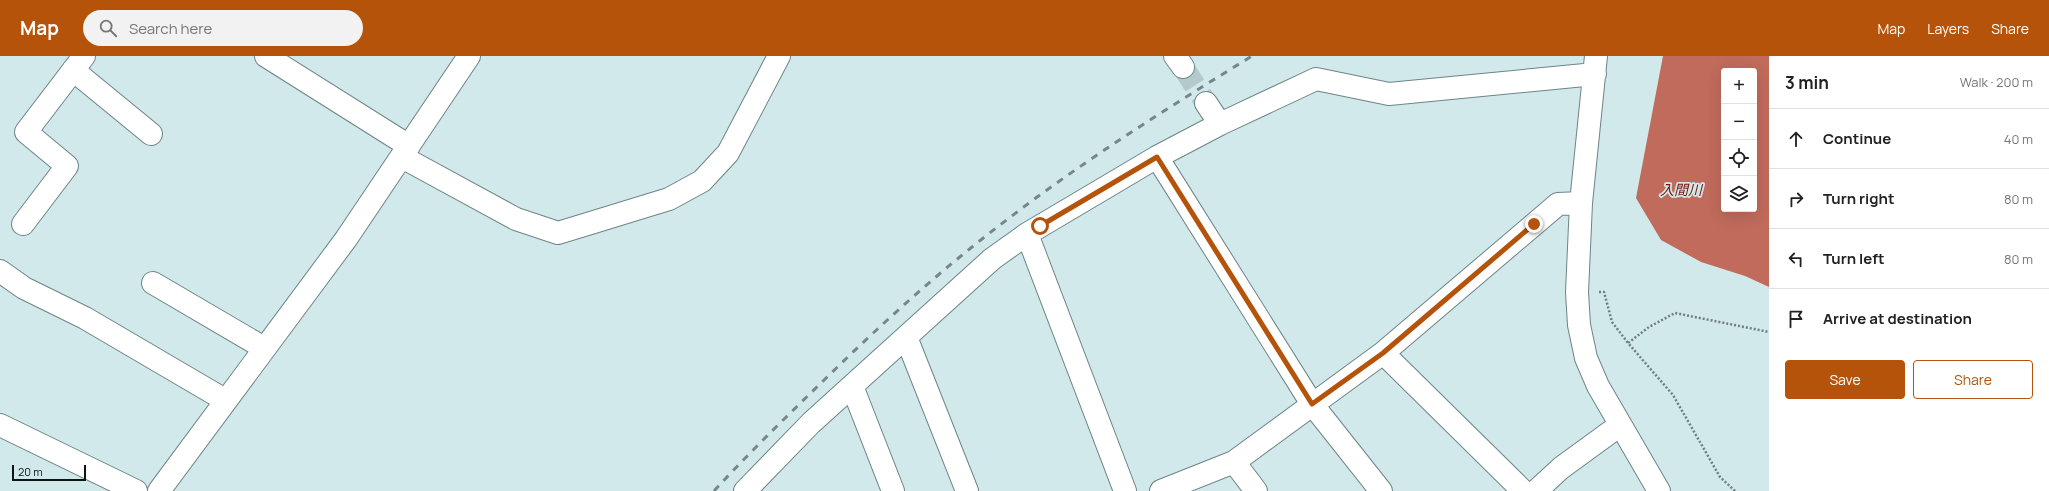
<!DOCTYPE html>
<html lang="en">
<head>
<meta charset="utf-8">
<style>
	body { margin:0; font-family:Manrope,"Noto Sans JP",sans-serif; background:#f2f2f2; color:#222 }
	.controls { position:absolute; right:12px; top:12px; display:grid; overflow:hidden; border-radius:4px; box-shadow:0 4px 16px #0002 }
	.controls button { width:36px; height:36px; display:grid; place-items:center; padding:0; border:0; border-bottom:1px solid #e0e0e0; background:#fff; color:#222; font:20px sans-serif }
	.scale { position:absolute; left:12px; bottom:10px; width:74px; box-sizing:border-box; padding-left:4px; border:2px solid #0c1415; border-top:0; font-size:11px; line-height:14px; white-space:nowrap; color:#0c1415; -webkit-text-stroke:3px #d1e9eb; paint-order:stroke }
	.stop { position:absolute; width:12px; height:12px; margin:-9px; border:3px solid #b45309; border-radius:50%; background:#fff }
	.stop.end { background:#b45309; border-color:#fff; box-shadow:0 1px 4px #0008 }
	.list { margin:0; padding:0; list-style:none }
	h2 { display:flex; justify-content:space-between; align-items:center; height:52px; margin:0; padding:0 16px; font-size:17px }
	h2 small { font-size:13px; font-weight:400; color:#767676 }
	.list li { display:grid; grid-template-columns:26px 1fr auto; gap:12px; align-items:center; box-sizing:border-box; height:60px; padding:0 16px; border-top:1px solid #e0e0e0 }
	.list b { display:block; font-size:15px; white-space:nowrap }
	.list em { font-size:13px; font-style:normal; color:#767676 }
	.actions { display:flex; gap:8px; padding:12px 16px }
	.actions a { flex:1; padding:9px 0; border:1px solid #b45309; border-radius:4px; text-align:center; font-size:14px; color:#b45309 }
	.actions .main { background:#b45309; color:#fff }
	.icon { flex:none; width:22px; height:22px; fill:none; stroke:currentColor; stroke-width:2; stroke-linecap:round; stroke-linejoin:round }
	.map { position:relative; flex:none; width:1769px; height:435px; overflow:hidden }
	header { display:flex; align-items:center; gap:24px; box-sizing:border-box; height:56px; padding:0 20px; background:#b45309; color:#fff }
	header strong { font-size:19px }
	nav { display:flex; gap:22px; margin-inline-start:auto; font-size:14px }
	.search { width:280px; height:36px; background:#f2f2f2; display:flex; align-items:center; gap:10px; box-sizing:border-box; padding:0 14px; border-radius:22px; color:#767676; font-size:15px }
	main { display:flex }
	aside { flex:1; background:#fff }
	.map>svg:first-child { display:block }
</style>
</head>
<body>
<header>
<strong>Map</strong>
<div class="search"><svg class="icon" aria-label="search" viewBox="0 0 24 24"><circle cx="10" cy="10" r="6"/><path d="M15 15l6 6"/></svg>Search here</div>
<nav><a>Map</a><a>Layers</a><a>Share</a></nav>
</header>
<main>
<div class="map">
<svg width="1769" height="435" viewBox="0 0 1769 435">
	<rect width="100%" height="100%" fill="#d1e9eb"/>
	<path fill="#c06b5c" fill-rule="evenodd" d="M1663,0H1769V231L1745,220L1701,206L1661,184L1636,142ZM1724,15H1754V153H1724Z"/>
	<g fill="none" stroke-linecap="round" stroke-linejoin="round">
		<path stroke="#b3c9cb" stroke-width="22" stroke-dasharray="22 11" stroke-linecap="butt" d="M1183,11L1206,47"/>
		<g stroke="#6e8486" stroke-width="24">
			<path id="minor" d="M266,0L409,90
				M1175,0L1183,11
				M1596,0L1581,147L1577,236L1579,269L1586,302L1598,330L1659,435
				M73,14L151,78
				M1206,47L1220,68
				M402,101L516,163L558,177L669,143L702,125L728,97L779,0
				M1157,101L1312,348L1381,435
				M23,168L67,110L26,76L84,0
				M1027,178L1125,435
				M0,215L24,232L85,262L225,344
				M153,227L264,292
				M906,281L967,435
				M1383,297L1523,435
				M852,330L893,435
				M0,369L136,435
				M1234,406L1256,435
				M159,435L346,183L469,0
				M745,435L811,367L992,203L1027,178L1157,101L1220,68L1316,23L1389,38L1595,18
				M1161,435L1234,406L1383,297L1558,148L1581,147
				M1536,435L1561,412L1620,369"/>
		</g>
		<path stroke="#6e7e80" stroke-width="2.5" stroke-dasharray="2 2" stroke-linecap="butt" d="M1599,236H1604L1612,266L1628,287
			M1735,435L1720,421L1673,339L1628,287L1649,271L1675,257L1769,276"/>
		<use href="#minor" stroke="#fff" stroke-width="22"/>
		<path stroke="#778789" stroke-width="3" stroke-dasharray="7 7" stroke-linecap="butt" d="M714,435C748,398 784,363 820,328C877,272 936,218 1000,169C1080,107 1166,53 1252,0"/>
	</g>
	<g fill="none" stroke-linecap="round" stroke-linejoin="round">
		<path stroke="#b45309" stroke-width="5" d="M1040,170L1157,101L1312,348L1383,297L1534,168"/>
	</g>
	<g text-anchor="middle" stroke-width="3.5" stroke-linejoin="round" paint-order="stroke">
		<g font-size="14" font-style="italic" fill="#7c1205" stroke="#d1e9eb">
			<text x="1681" y="139">入間川</text>
		</g>
	</g>
</svg>
<div class="controls">
<button>+</button>
<button>−</button>
<button><svg class="icon" aria-label="locate" viewBox="0 0 24 24"><circle cx="12" cy="12" r="6"/><path d="M12 2v4M12 18v4M2 12h4M18 12h4"/></svg></button>
<button><svg class="icon" aria-label="layers" viewBox="0 0 24 24"><path d="M12 4l9 5-9 5-9-5zM3 14l9 5 9-5"/></svg></button>
</div>
<div class="scale">20 m</div>
<div class="stop" style="left:1040px;top:170px"></div>
<div class="stop end" style="left:1534px;top:168px"></div>
</div>
<aside>
<h2>3 min<small>Walk · 200 m</small></h2>
<ul class="list">
<li><svg class="icon" aria-label="ahead" viewBox="0 0 24 24"><path d="M12 20V5M6 11l6-6 6 6"/></svg><div><b>Continue</b></div><em>40 m</em></li>
<li><svg class="icon" aria-label="right" viewBox="0 0 24 24"><path d="M7 20v-9h11M14 6l5 5-5 5"/></svg><div><b>Turn right</b></div><em>80 m</em></li>
<li><svg class="icon" aria-label="left" viewBox="0 0 24 24"><path d="M17 20v-9H6M10 6l-5 5 5 5"/></svg><div><b>Turn left</b></div><em>80 m</em></li>
<li><svg class="icon" aria-label="arrive" viewBox="0 0 24 24"><path d="M6 21V4h12l-3 4 3 4H6"/></svg><div><b>Arrive at destination</b></div></li>
</ul>
<div class="actions"><a class="main">Save</a><a>Share</a></div>
</aside>
</main>
</body>
</html>
